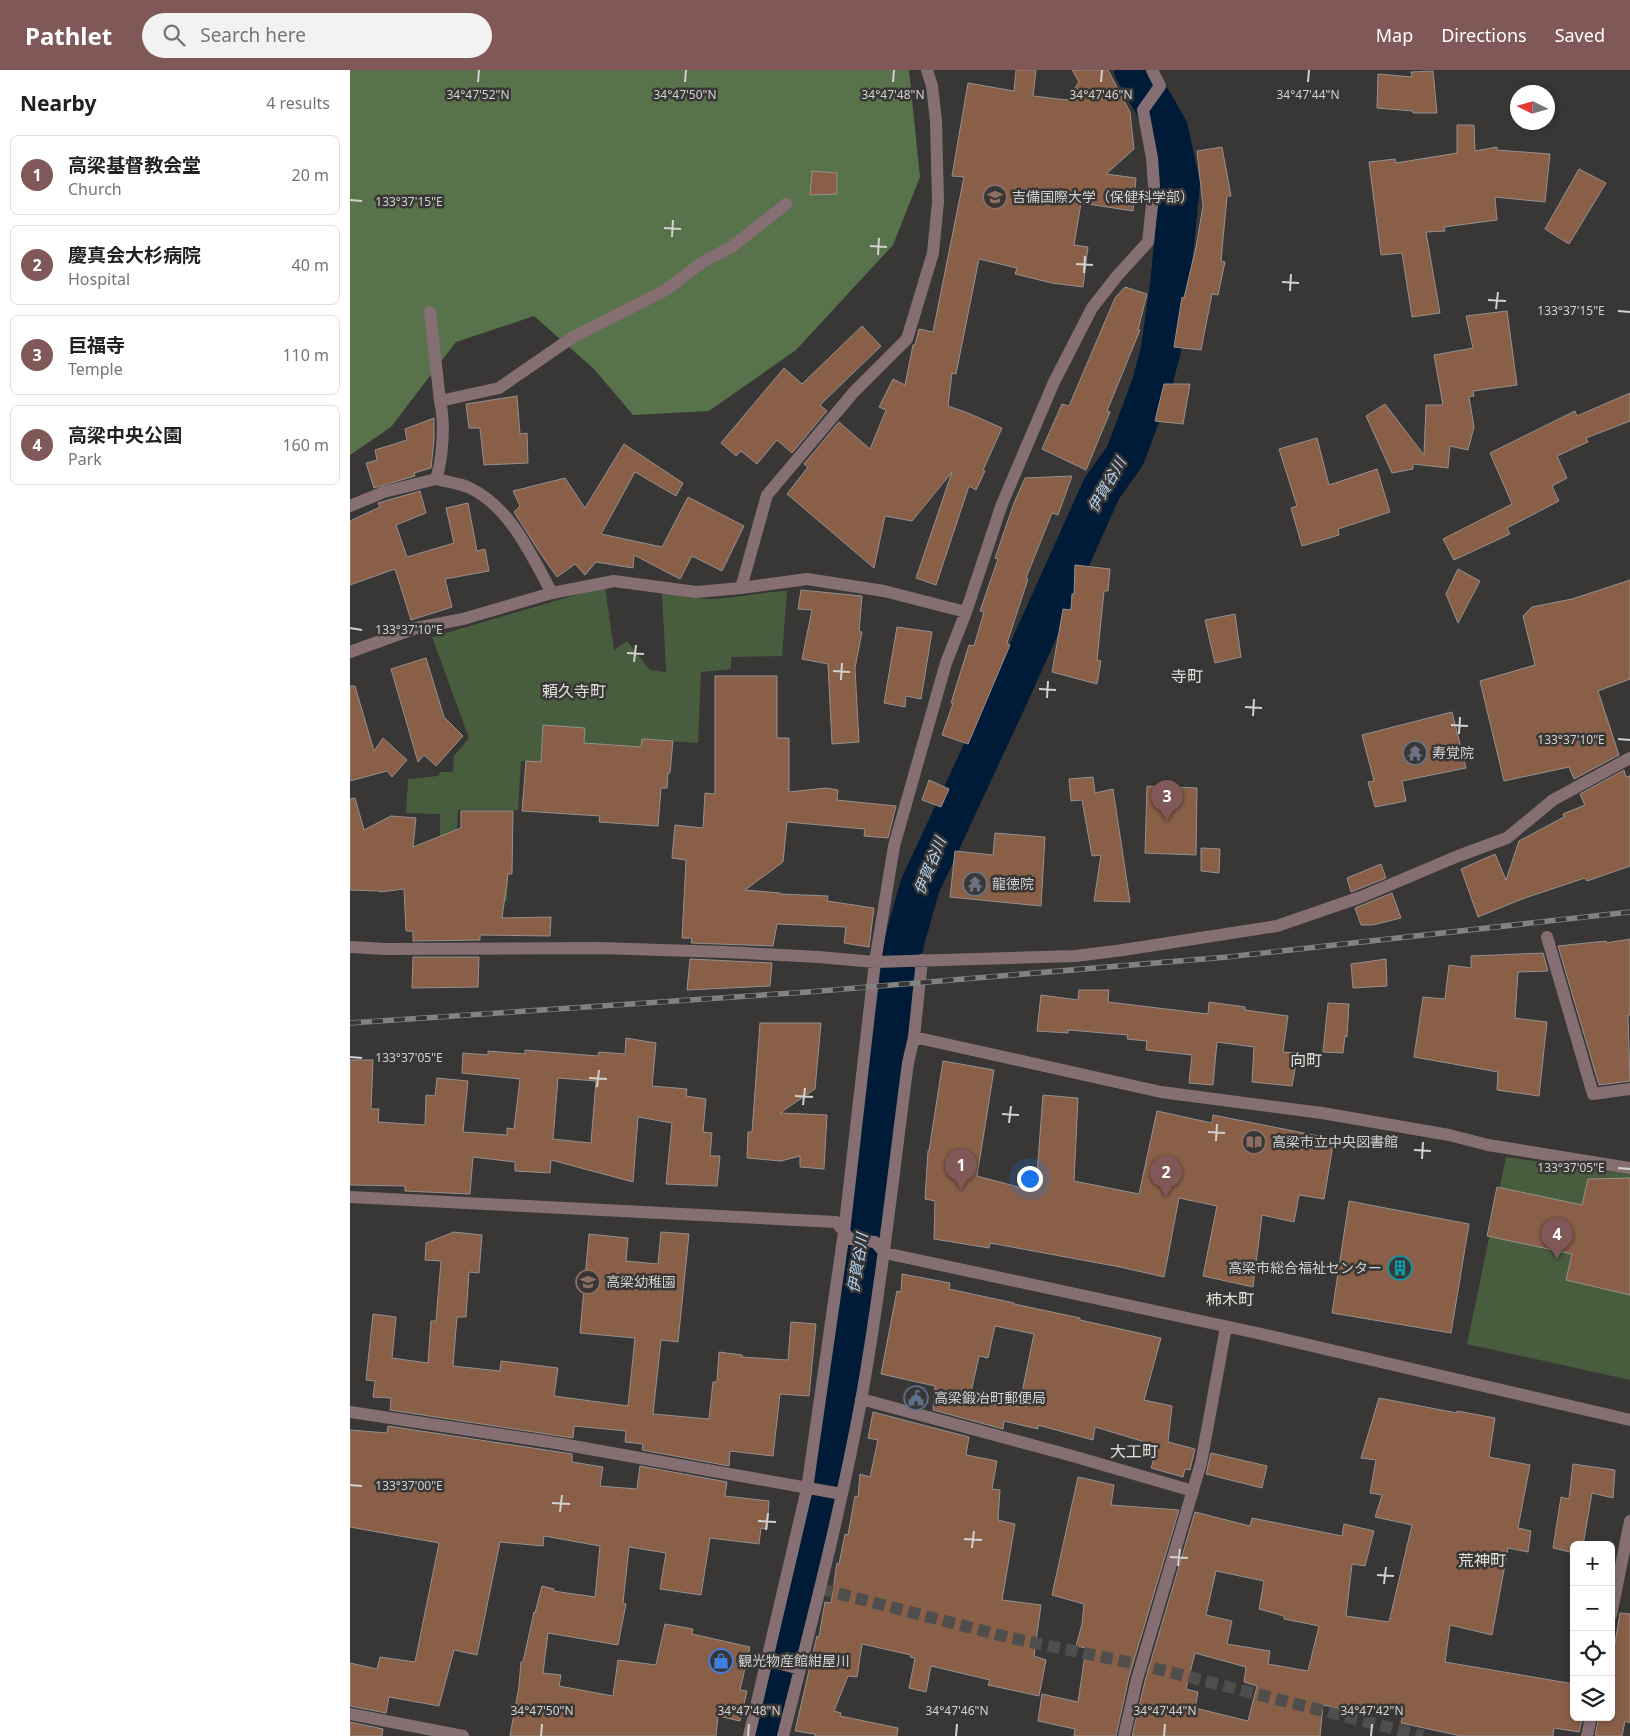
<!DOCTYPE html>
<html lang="en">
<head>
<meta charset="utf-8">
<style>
	body { margin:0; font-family:"Noto Sans","Noto Sans JP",sans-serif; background:#f2f2f2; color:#202124 }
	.controls { position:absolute; right:15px; bottom:15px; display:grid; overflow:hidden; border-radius:8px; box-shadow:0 2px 8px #0003 }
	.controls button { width:45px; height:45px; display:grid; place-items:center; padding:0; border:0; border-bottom:1px solid #e0e0e0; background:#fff; color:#202124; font:25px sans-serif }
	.compass { position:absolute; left:1160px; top:15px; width:45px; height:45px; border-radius:50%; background:#fff; box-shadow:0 2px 8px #0003; rotate:275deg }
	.you { position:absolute; left:679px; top:1108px; width:18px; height:18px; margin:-12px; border:4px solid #fff; border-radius:50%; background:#1a73e8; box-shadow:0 0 0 8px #1a73e833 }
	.badge { display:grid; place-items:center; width:32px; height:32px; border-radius:50%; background:#805858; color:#fff; font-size:16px; font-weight:700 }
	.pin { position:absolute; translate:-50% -41px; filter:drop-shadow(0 1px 2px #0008) }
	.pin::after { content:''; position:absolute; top:26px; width:18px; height:15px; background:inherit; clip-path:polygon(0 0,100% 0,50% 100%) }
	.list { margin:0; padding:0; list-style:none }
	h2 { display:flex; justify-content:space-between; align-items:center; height:65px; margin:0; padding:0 20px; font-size:21px }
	h2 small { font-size:16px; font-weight:400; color:#757577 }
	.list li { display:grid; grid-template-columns:32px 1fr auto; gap:15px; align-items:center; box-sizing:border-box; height:80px; margin:0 10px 10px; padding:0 10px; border:1px solid #e0e0e0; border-radius:8px }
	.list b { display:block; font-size:19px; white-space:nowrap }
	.list p { margin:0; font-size:16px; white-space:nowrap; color:#757577 }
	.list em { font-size:16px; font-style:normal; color:#757577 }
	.icon { flex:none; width:28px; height:28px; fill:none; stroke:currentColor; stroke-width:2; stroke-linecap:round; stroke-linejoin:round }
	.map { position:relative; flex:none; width:1280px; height:1666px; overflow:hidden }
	header { display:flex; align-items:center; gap:30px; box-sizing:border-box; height:70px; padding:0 25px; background:#805858; color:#fff }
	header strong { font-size:24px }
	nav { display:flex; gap:28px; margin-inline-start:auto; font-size:18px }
	.search { width:350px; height:45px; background:#f2f2f2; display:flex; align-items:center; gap:12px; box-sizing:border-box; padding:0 18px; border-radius:28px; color:#757577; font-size:19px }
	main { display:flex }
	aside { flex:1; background:#fff }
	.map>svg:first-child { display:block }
</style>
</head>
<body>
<header>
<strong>Pathlet</strong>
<div class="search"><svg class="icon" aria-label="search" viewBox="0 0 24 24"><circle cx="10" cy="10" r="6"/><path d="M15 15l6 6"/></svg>Search here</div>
<nav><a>Map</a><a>Directions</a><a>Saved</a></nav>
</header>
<main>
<aside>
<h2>Nearby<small>4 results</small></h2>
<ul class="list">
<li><span class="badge">1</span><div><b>高梁基督教会堂</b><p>Church</p></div><em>20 m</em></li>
<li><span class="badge">2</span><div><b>慶真会大杉病院</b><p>Hospital</p></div><em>40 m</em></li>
<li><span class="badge">3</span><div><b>巨福寺</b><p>Temple</p></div><em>110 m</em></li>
<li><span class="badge">4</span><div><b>高梁中央公園</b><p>Park</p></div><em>160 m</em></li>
</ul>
</aside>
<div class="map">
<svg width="1280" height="1666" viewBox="0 0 1280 1666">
	<rect width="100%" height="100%" fill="#383735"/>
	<path fill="#485d3e" d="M255,517L264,580L277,571L300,600L316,602L312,521C329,525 345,529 362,529C387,528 412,522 437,521L432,586L381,587V599L351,602L348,673L292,669L291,677L261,675L258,718L233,694L235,658L193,656L191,692L171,691L168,740H108L104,808L158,811L157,831L90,830V744L56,743L58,709L88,706L91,702H103L104,686L119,668L82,567L229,524Z
		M1156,1087L1280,1104V1310L1117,1274Z"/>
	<path fill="#58724b" d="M0,0H559L570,107L543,175L446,280L359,341L283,345L244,299L184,246L106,272L41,357L0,385Z"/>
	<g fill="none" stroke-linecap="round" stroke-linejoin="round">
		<path stroke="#001b38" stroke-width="40" d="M414,1666L469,1450L480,1389L517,1130L543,927L555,869L570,816L657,629L752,418L775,386L802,314L811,279L820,215L830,114L818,59L784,0"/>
	</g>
	<path fill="#895f47" stroke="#949190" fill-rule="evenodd" d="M666,0H686L683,26L717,30L729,12L722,0H758L780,42L784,79L756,104L786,108L783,141L731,133L724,175L738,177L733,217L702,213L665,204L667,198L629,189L606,304L602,303L598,336L618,343L652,358L633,400L635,401L626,420L619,416L586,515L566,508L602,402L562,451L535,446L524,498L437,424L458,397L454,394L489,352L520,379L536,340L529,337L543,309L555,315L563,275H565L569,259L583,262L614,107L602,106L618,13L664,21Z
		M1083,1L1087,43H1063V41L1027,38L1028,4L1062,7L1061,2Z
		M1107,55H1124L1125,81L1147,77V80L1200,84L1195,132L1145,127L1147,150L1094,157L1095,161L1076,162L1090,243L1062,247L1052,183L1031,185L1019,92L1045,89L1046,93L1107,83Z
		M872,77L881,126H877L871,191L875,192L868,225L862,224L851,280L824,277L832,227L834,228L846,177L853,136L847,81Z
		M1229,99L1256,113L1219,174L1195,159Z
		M462,101L487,103V124L460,125Z
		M775,217L797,224L788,260H790L757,341L760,342L736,400L692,379L712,334L719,336L765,228Z
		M1157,241L1167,315L1123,321L1124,326L1119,327L1124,357L1118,380L1100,376L1098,398L1063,394V399L1042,403L1016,346L1035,334L1074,385L1076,335H1093L1084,285L1123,278L1116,246Z
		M512,256L531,276L470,335L477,341L442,383L427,370L407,394L391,381L386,386L371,373L434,298L452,314Z
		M814,314H840L833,354L805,351Z
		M1280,323V351L1236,368L1238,372L1207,386L1217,408L1202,416L1209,431L1157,458L1160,464L1104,490L1093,469L1162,434L1140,383L1225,341L1227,346Z
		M167,326L170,364L177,363L178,393L134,395L130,358H119L116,334Z
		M84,348V370L81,398L64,403L65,406L24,418L16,393L27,390L25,380L57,370L55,359Z
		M967,368L979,415L1027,399L1040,442L988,459L989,465L952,476L941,438L947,436L929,379Z
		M274,374L333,413L326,426L285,402L251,464L312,477L338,427L394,456L372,501L342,486L330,509L284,485L283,498L246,492L235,505L225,494L207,507L190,483L164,442L170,436L163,421L215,408L235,438Z
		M722,406L708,445L702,443L676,508L678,509L657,573L660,575L618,674L592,665L603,633H601L619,575L624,576L634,542L630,541L648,489L645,488L664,433L675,408Z
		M70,421L76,443L46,455L57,487L104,473L96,438L118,433L127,481L135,479L139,501L95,509L102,537L61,550L45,499L0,515V451L30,437L28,433Z
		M725,495L760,499L758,521H754L747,590L751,591L747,614L702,602L713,539L721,540L722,524H724Z
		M1108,499L1130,511L1108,553L1096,524Z
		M1280,510V609L1248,621L1269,685L1224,709L1219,697L1154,711L1130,611L1185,595L1173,546L1182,537L1222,529Z
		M451,520L512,526L509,561L512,562L505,598L509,672L482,674L478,594L452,589L462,540L448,539Z
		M885,544L891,587L865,593L855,550Z
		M547,557L582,562L571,629L556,626L555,637L534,633Z
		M76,588L94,647L113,666L86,696L74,685L68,692L41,599Z
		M365,606H427V668H439V722L476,718L488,720L487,730L546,736L538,768L514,766L515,759L437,752L433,792L395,820L430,823V824L478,826L477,831L524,838L519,877L494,873L496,857L427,854L423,876L341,873L342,868H332L336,790L322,788L325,755L353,758L355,723L365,724Z
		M0,616H5L24,681L33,668L57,690L42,707L37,701L0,711Z
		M1102,642L1116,698L1052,711L1056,731L1025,737L1018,712L1024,711L1012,665Z
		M193,655L235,658L234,673L291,677L292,669L323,671L320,703H318L317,718H311L308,756L249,752L250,746L172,741L176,691L191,692Z
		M1274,700L1276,707L1280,706V796L1237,811L1235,808L1172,829L1128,847L1111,799L1145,784L1156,810L1169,771L1214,747L1213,744L1235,735L1230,724Z
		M743,707L745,723L763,719L780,832L744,831L751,785L742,786L732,730L721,731L719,709Z
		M579,710L599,719L591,737L572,730Z
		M797,716L847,718L846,785L795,783Z
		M5,728L14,760L41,746L66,748L63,777L111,758V741H163L162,804H158L152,848L201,847L200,866L130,865V870L63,871V861H56L54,819L30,822V821L0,820V729Z
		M645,763L695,767L691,836L600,827L605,781L643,785Z
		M851,778L870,779L869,803L851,801Z
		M1031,794L1036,808L1001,822L997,808Z
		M1042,823L1051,848L1023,855H1011L1005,838Z
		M1280,869V945H1278L1280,1011L1249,1015L1208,876L1256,871V873Z
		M1193,883L1198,901L1168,902L1165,948L1197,952L1189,1026L1147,1020L1148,1002L1064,987L1073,927L1095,929L1099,895L1121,898V886Z
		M63,887H129L128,917L62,918Z
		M340,889L422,893L420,916L337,920Z
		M1036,889L1037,916L1003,918L1001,894Z
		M729,920H759L758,932L858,944L859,932L895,937V940L938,946L933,982L948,983L942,1016L902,1012L904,977L867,972L863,1015L839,1013L842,985L796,980L797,971L777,969L778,965L718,960V963L687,961L691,925L728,930Z
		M978,933L999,934L997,967L995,966L993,983L973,982Z
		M410,953H471L465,1019L430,1043L477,1045L474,1099L450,1097V1086L431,1091L397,1088L398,1062H402Z
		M276,968L306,973L302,1016L337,1019L336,1026L356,1029L353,1062L362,1063L360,1086H370L367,1116L316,1114L322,1053L288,1047L283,1112L201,1090L200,1103L165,1101V1092L123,1087L120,1124L55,1121V1116L0,1115V990H23L21,1039H29L28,1052L75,1055L76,1025L85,1026L87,1008L118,1011L113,1062L157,1065V1058L164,1059L170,1009L112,1003L113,983L138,985V981L175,984V980L248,986L249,982L275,984ZM208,1008L246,1011L241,1073L203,1069Z
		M593,991L644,1000L627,1106L672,1118L675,1102L687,1104L693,1025L728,1028L724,1111L789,1124L807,1041L862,1053L863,1045L984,1069L974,1129L949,1125L944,1152L912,1145L903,1217L853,1206L867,1136L829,1128L814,1207L770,1197L640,1173L639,1178L584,1169L585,1131L575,1129L578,1081H579Z
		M1280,1108V1225L1216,1210L1222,1184L1137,1166L1147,1117L1232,1135L1238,1109Z
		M999,1131L1119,1154L1101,1263L982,1243Z
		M104,1162L132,1165L129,1203L119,1202L116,1247H107L103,1296L150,1301L151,1291L208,1298L204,1326L278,1336L285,1268L230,1263L239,1164L278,1168L276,1191L308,1194L311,1162L339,1164L328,1272L311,1270L303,1344L359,1349L363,1312H367L369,1282L392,1285V1287L438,1290L441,1252L466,1254L459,1326L430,1324L423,1386L380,1381L379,1396L292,1380L293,1374L275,1372L276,1361L224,1356L223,1368L40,1340L41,1328L23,1327L25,1311L16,1310L23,1244L46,1247L42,1288L78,1293L81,1251H86L91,1191L75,1190L76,1173Z
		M552,1204L600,1213L599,1219L664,1233V1234L730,1248V1250L811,1268L794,1330L822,1336L818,1372L845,1379L840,1400L835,1399L833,1407L801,1398L808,1376L745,1357L743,1370L688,1355V1359L654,1351L653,1359L583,1340L585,1316L531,1304L547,1221L551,1222ZM645,1256L684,1264L669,1337L620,1327L629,1286L638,1288Z
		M1029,1328L1107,1343V1341L1145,1348L1139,1387L1180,1395L1168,1458L1181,1461L1178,1482L1158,1478L1142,1565L1100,1555L1095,1592L1224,1614V1647H1233L1229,1662L1204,1658L1203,1666H1111L1051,1653L1053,1643L1014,1634L1012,1643L973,1635L970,1666H782L795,1611L845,1442L900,1456L902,1448L992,1466L994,1454L1024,1461L1015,1496L1002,1494L996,1546L1039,1552L1062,1455L1025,1447L1032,1425L1020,1423L1026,1390L1011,1388ZM866,1501L914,1511L909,1539L934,1546V1549L969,1556L958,1601L918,1594L920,1581L877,1574L882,1551L856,1545ZM845,1583L896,1597L894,1612L907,1616L898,1651L845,1638L848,1622L836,1619Z
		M523,1342L619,1367L616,1385L647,1391L642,1419L650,1420L648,1450L665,1454L652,1530L691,1535L684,1586L696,1590L689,1626L638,1615L640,1610L581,1596L576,1622L559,1618L565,1588L560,1587L561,1585L512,1574L507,1607L498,1606L484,1641L491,1643L490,1646L548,1658L547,1666H465V1664L445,1661L467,1566L469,1567L475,1532L481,1533L487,1493L489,1494L495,1464L498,1465L505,1426L508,1427L510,1404L520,1407L528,1370L518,1368Z
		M38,1356L222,1384V1392L253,1397L250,1416L287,1419L290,1396L377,1412L375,1426L419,1431L417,1459L411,1458L409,1474L360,1468L351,1525L310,1519L316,1483L279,1477L273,1533L276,1534L268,1575L198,1563L193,1603L211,1605L209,1616L263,1626L268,1590L306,1595L315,1554L343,1559L342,1564L400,1577L390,1620L397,1621L390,1651L368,1646L366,1666H160L169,1616L171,1592H173L184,1542L185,1543L192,1516L204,1519V1521L210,1522L245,1527L250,1476L194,1466L193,1476L150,1472L127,1585L104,1580L89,1636L39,1627L36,1643L0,1636V1593L27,1599L30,1587L65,1592L89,1473L0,1457V1360L37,1363Z
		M861,1383L917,1396L912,1418L856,1404Z
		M1223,1394L1265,1400L1263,1428L1242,1423L1233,1475H1224V1483L1203,1478L1211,1427L1219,1429Z
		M728,1407L764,1415L761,1435L829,1440L779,1607L766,1666H724L725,1659L688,1651L692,1624L728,1632L736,1578L726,1576L732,1554L734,1534L702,1525Z
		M1270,1543L1280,1544V1653L1275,1651L1272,1666H1248L1245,1665L1249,1647H1261V1597Z
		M0,1652L33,1659L32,1666H0Z"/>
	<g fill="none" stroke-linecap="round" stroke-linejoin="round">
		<path stroke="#4f4e4c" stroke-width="12" stroke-dasharray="12 6" stroke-linecap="butt" d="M471,1519L661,1568L792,1595L1073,1666"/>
		<path stroke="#866f72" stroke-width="12" d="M80,242L90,331C95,352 93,388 86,409C97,412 110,413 120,418C161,438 181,485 202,523
			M90,331L149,318L223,267L314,221L353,192L383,176L436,134
			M0,436L34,422L86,409
			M391,518L417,425L503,323L557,269L583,183L588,132L586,51L582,16L577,0
			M0,582L66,558L113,549L202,523L264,511L346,522L391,518L457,509L534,521L616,542
			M1197,867L1243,1024L1280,1019
			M0,877L36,879L248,878L375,882L469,887L525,892L725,886L773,880L927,856L1011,827L1108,786L1157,768L1203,730L1280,688
			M564,967L811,1022L972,1043L1099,1065L1138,1075L1280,1098
			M0,1127L486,1152L500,1169L525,1172L535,1183L907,1263L1280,1350
			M511,1329L719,1385L843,1421
			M0,1342L206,1373L492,1424
			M1261,1545L1280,1451
			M416,1590L450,1599
			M0,1644L113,1666
			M399,1666L457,1419L494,1162L525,892L544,776L596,593L616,542L652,434L704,312L742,238L767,206L798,172L804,116L802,88L793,40L810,16L802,0
			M433,1666C461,1555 490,1444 511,1331C531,1219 543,1106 558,993L564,967L572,890
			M774,1666L787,1609L851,1393L876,1257
			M1237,1666L1241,1647"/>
		<g stroke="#838280" stroke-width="5.5">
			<path id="rail" d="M0,953L458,922L877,887L1280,842"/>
		</g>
		<use href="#rail" stroke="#383735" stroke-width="4" stroke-dasharray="11" stroke-linecap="butt"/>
	</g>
	<path fill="none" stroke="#d2d1d0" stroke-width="2" d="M128,12L129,0M335,12L336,0M543,12L544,0M751,12L752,0M958,12L959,0M0,130L12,131M314,158L331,159M322,167L323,150M520,176L537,177M528,185L529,168M726,194L743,195M734,203L735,186M932,212L949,213M940,221L941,204M1138,230L1156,231M1146,239L1148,222M1268,241L1280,242M0,558L12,560M277,583L294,584M284,592L286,575M483,601L500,602M491,610L492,593M689,619L706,620M697,628L698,611M895,637L912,638M903,646L904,629M1101,655L1118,656M1109,664L1110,647M1268,669L1280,670M0,987L12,988M239,1008L257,1009M247,1017L249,1000M445,1026L463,1027M453,1035L455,1018M652,1044L669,1045M659,1053L661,1036M858,1062L875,1063M866,1071L867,1054M1064,1080L1081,1081M1072,1089L1073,1072M1268,1098L1280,1099M0,1415L12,1416M202,1433L220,1434M210,1442L212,1425M408,1451L426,1452M416,1460L418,1443M614,1469L632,1470M622,1478L624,1461M820,1487L838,1488M828,1496L830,1479M1027,1505L1044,1506M1034,1514L1036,1497M191,1666L192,1654M398,1666L399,1654M606,1666L607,1654M814,1666L815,1654M1021,1666L1022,1654"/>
	<defs>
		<g id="university-ring" transform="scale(1.25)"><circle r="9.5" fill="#383735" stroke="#8d6e63" stroke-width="1.5"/><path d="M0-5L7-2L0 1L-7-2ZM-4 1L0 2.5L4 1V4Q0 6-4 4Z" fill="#8d6e63"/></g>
		<g id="temple-ring" transform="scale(1.25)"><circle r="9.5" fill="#383735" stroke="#6b7280" stroke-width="1.5"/><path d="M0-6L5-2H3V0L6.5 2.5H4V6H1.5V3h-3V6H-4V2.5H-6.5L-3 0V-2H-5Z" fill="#6b7280"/></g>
		<g id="library-ring" transform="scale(1.25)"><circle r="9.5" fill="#383735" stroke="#8d6e63" stroke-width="1.5"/><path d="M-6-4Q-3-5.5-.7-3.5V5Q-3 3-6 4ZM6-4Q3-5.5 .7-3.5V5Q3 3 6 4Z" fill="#8d6e63"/></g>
		<g id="building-ring" transform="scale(1.25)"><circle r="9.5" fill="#383735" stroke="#0f9aa8" stroke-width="1.5"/><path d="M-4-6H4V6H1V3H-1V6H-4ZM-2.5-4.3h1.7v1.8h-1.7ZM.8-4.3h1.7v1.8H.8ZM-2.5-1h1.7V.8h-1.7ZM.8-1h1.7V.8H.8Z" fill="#0f9aa8"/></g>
		<g id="school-ring" transform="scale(1.25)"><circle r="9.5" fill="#383735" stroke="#8d6e63" stroke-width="1.5"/><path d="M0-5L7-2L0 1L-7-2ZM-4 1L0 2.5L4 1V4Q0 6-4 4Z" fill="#8d6e63"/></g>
		<g id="civic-ring" transform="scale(1.25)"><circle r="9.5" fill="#383735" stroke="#5c6f8a" stroke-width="1.5"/><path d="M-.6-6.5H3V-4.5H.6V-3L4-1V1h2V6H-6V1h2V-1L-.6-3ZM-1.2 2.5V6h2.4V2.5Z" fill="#5c6f8a"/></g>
		<g id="shop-ring" transform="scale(1.25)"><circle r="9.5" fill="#383735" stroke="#3f7fe0" stroke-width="1.5"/><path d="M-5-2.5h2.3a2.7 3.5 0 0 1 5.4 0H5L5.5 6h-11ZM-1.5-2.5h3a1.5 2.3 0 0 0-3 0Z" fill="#3f7fe0"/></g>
	</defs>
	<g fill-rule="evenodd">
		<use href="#university-ring" x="645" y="127"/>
		<use href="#temple-ring" x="1065" y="683"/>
		<use href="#temple-ring" x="625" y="814"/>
		<use href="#library-ring" x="904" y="1072"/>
		<use href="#building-ring" x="1050" y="1198"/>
		<use href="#school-ring" x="238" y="1212"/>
		<use href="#civic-ring" x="566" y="1328"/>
		<use href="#shop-ring" x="371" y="1591"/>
	</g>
	<g text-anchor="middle" stroke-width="5" stroke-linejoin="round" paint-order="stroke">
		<g font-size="14" fill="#d2d1d0" stroke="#383735" text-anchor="start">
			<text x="662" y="132">吉備国際大学（保健科学部）</text>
			<text x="1082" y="688">寿覚院</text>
			<text x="642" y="819">龍徳院</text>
			<text x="922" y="1077">高梁市立中央図書館</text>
			<text x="1032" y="1203" text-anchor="end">高梁市総合福祉センター</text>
			<text x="256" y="1217">高梁幼稚園</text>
			<text x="584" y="1333">高梁鍛冶町郵便局</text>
			<text x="388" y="1596">観光物産館紺屋川</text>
		</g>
		<g font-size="15" font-style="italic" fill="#b8d6f8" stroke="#383735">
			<text transform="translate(757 415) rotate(-60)" y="5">伊賀谷川</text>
			<text transform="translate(580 796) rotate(-68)" y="5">伊賀谷川</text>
			<text transform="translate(508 1193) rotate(-81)" y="5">伊賀谷川</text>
		</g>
		<g font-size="16" fill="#e0dfdc" stroke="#383735">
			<text x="837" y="612">寺町</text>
			<text x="224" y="627">頼久寺町</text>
			<text x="956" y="996">向町</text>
			<text x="880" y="1235">柿木町</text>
			<text x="784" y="1387">大工町</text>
			<text x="1132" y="1496">荒神町</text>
		</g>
	</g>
	<g font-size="12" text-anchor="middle" fill="#d2d1d0" stroke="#383735" stroke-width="5" stroke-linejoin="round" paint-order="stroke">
		<text x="128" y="29">34°47'52"N</text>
		<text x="335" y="29">34°47'50"N</text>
		<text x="543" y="29">34°47'48"N</text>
		<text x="751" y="29">34°47'46"N</text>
		<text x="958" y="29">34°47'44"N</text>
		<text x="59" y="136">133°37'15"E</text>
		<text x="1221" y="245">133°37'15"E</text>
		<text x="59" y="564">133°37'10"E</text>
		<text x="1221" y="674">133°37'10"E</text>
		<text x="59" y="992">133°37'05"E</text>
		<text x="1221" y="1102">133°37'05"E</text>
		<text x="59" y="1420">133°37'00"E</text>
		<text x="192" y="1645">34°47'50"N</text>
		<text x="399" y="1645">34°47'48"N</text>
		<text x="607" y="1645">34°47'46"N</text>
		<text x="815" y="1645">34°47'44"N</text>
		<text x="1022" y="1645">34°47'42"N</text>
	</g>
</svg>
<div class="controls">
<button>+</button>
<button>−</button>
<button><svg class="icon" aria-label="locate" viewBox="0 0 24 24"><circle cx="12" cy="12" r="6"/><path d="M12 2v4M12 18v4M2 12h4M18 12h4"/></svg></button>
<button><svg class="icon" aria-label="layers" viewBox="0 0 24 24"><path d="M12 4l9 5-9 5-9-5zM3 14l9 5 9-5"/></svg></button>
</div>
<svg class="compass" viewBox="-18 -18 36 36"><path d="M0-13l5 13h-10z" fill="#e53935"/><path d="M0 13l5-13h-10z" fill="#757577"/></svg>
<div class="you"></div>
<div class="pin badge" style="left:611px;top:1120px">1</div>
<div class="pin badge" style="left:816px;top:1127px">2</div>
<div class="pin badge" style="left:817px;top:751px">3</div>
<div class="pin badge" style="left:1207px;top:1189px">4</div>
</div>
</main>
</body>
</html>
